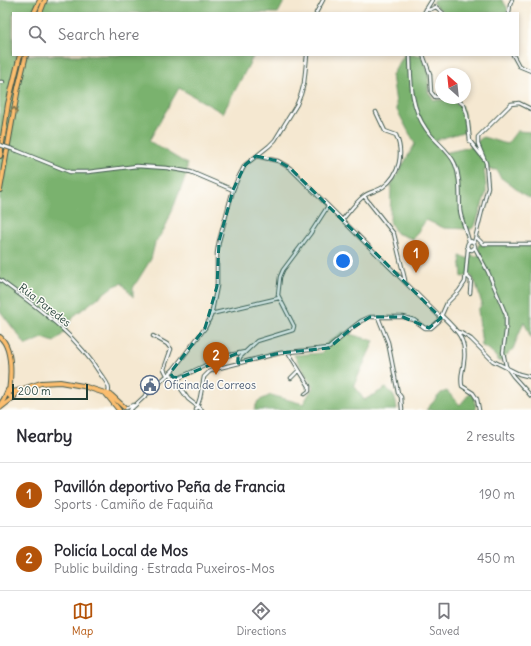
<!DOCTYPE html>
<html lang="en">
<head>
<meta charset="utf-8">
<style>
	body { margin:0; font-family:Delius,sans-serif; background:#f7f7f7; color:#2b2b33 }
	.compass { position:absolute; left:435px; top:68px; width:36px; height:36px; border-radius:50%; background:#fff; box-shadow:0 2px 6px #0003; rotate:333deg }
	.scale { position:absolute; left:12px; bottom:10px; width:76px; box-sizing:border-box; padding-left:4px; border:2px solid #1f3d34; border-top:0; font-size:11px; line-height:14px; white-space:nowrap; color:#1f3d34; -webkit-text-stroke:3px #fdfcf7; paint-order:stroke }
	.you { position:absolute; left:343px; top:261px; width:14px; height:14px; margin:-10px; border:3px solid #fff; border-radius:50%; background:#1a73e8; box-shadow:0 0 0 6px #1a73e833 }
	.badge { display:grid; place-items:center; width:26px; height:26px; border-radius:50%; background:#b45309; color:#fff; font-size:13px; font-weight:700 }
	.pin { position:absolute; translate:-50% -33px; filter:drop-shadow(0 1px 2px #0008) }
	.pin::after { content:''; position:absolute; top:21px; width:14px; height:12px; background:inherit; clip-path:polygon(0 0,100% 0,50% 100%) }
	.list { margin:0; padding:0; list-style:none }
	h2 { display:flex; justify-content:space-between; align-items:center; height:52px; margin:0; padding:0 16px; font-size:17px }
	h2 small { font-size:13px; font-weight:400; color:#7c7c81 }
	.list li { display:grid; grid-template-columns:26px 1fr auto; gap:12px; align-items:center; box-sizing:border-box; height:64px; padding:0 16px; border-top:1px solid #e1e1e2 }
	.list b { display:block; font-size:15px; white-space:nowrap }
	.list p { margin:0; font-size:13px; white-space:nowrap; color:#7c7c81 }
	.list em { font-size:13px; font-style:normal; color:#7c7c81 }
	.icon { flex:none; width:22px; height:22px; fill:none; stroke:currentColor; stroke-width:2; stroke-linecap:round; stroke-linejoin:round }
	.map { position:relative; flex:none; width:531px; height:410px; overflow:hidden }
	.search { position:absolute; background:#fff; box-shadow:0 2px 6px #0003; left:12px; right:12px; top:12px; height:44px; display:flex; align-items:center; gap:10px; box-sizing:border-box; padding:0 14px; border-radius:0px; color:#7c7c81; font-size:15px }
	.sheet { height:180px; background:#fff }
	nav { display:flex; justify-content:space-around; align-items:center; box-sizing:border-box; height:56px; border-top:1px solid #e1e1e2; background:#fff; font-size:11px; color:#7c7c81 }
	nav a { display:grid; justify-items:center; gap:2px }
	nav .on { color:#b45309 }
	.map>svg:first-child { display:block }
</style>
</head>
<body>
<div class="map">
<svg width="531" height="410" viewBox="0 0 531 410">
	<rect width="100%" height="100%" fill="#fdfcf7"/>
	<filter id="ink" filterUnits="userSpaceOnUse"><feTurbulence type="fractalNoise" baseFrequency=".025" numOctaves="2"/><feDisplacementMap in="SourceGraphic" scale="8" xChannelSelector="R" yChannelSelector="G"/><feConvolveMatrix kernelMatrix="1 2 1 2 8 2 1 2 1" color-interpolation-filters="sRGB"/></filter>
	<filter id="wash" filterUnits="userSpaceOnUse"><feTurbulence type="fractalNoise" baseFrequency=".012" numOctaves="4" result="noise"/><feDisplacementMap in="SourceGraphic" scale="16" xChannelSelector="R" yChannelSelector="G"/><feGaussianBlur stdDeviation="0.9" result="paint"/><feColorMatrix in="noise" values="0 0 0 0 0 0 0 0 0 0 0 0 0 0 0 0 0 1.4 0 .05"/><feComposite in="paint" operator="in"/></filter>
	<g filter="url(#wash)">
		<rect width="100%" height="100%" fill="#f5e8d1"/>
		<path fill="#7ab26e" stroke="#4c7851" d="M0,0H285L278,13H13V55H254L223,113L179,88L149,141L187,164V173L165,228L155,243L151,259L133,288V297L122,283L112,287L75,315L63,334L54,342L43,338L26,345L0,311Z
			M434,0H502L507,7L508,13H445L432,3Z
			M404,55H422L429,73L428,92L434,100H450L462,106L466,123V131L433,141L444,153L471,147L483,137L507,144L517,131L531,132V198L527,197L500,177L497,170L484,169L486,185V193L475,226L471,229L444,228L426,220L413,239L396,233L390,222L391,185L415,144L397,110L392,75Z
			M479,244L531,245V338L524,321L513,349L500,362L490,350L482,346L478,310L482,304L476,284L471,275L462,277L460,256L470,259L472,254L475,257L480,254L478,248Z
			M343,332L374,341L354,385L364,400L386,388C394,394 396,399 397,409L395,410H254L258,401L271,395L303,404L313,387L294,355L322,353L326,344Z
			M447,391L460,405L470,393L474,397L476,410H426L441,393Z"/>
	</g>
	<g filter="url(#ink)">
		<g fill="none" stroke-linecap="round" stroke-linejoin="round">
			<g stroke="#3f574c" stroke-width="4.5">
				<path id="minor" d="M426,9L429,10L436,7L443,13
					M316,13L323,0
					M424,13L432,0
					M509,13L510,5L512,0
					M410,55C411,81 410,106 426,129C434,141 449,150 455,164C461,179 459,194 460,210C461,220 467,231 469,242
					M423,55L430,74L431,92L435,97H441
					M513,55L519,66L531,71
					M0,82H3
					M455,98L464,105L467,115L470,141L484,159
					M18,151L70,172H88L137,166L167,168L191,172L233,190
					M256,156L278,161L290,168L441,318
					M364,196L394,234L405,280
					M343,219C349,212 356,202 364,196C369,192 377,191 383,187C400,175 404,153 396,135L385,131L376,112
					M476,237L483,244H531
					M474,243L471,241L468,243L467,246L468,249L472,250L475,247L474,243L488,187L486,163L478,144V137L511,104L519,103L531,109
					M475,248L488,272L506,315V331L503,352L506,366L513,376L531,396
					M466,275L471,280L470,293
					M0,280C39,309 75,333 101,375C105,380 111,387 108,394
					M211,314L279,298
					M442,316C457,330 467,340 464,361C463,373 460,373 462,386L473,393L477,399L479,410
					M378,317L388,342L398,393L401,397L402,410
					M458,332L461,333L471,339L493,361L519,374L531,377
					M153,336L167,344L171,349L164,369L167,375
					M288,352L309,386V391L305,394
					M238,363L240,357L257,341L293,330L294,326L278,295L280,277L283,270L310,234L328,206
					M170,373L188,399L202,410
					M173,377L179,378L225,356L245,352
					M291,378L299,370
					M126,408L133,405
					M130,410L173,370L205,328L211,316L217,286V253L219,241L233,190L238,178L245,165L269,146L275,140L297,104L301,94L304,83L307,55
					M196,410L200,398L204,377L209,372L215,369L280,353L329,348L352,328L361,321L370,317H403L414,320L425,328H431L439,321L447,303L459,291L465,282L468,248"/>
			</g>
			<g stroke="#3f574c" stroke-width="6">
				<path id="highway" d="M34,13L40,0
					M40,13L45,0
					M0,156L8,104L20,55
					M0,190L18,88L26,55
					M0,337C13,348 11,377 9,393
					M9 394a3 3 0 1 1 6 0a3 3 0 1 1-6 0Z
					M14,392L41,383L60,382L83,386L111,395L124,407
					M107,395L119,410
					M0,405L4,399L8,390
					M0,408L14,397"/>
			</g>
			<use href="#minor" stroke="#fff" stroke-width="2.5"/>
			<use href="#highway" stroke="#fbbd6e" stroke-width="4"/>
			<g stroke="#3f574c" stroke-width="4.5" stroke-linecap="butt">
				<path id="minor-bridge" d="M0,145L18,151"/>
			</g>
			<use href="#minor-bridge" stroke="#fff" stroke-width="2.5"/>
		</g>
		<defs><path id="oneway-chevron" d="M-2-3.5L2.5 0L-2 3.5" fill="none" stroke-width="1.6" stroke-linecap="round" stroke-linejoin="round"/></defs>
		<use stroke="#82774e" href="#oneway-chevron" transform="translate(14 110) rotate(-80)"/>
	</g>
	<path fill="#0f766e" fill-opacity="0.2" stroke="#0f766e" stroke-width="3" stroke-dasharray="8 5" stroke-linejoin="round" d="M256,156L278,161L290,168L441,318L429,328L403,317H370L352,328L329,348L280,353L238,363V353L179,378L173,377L170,373L205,328L217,286L219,241L233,190L245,165Z"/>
	<defs>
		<g id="civic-ring" transform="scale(1)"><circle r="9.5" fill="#fdfcf7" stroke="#5c6f8a" stroke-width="1.5"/><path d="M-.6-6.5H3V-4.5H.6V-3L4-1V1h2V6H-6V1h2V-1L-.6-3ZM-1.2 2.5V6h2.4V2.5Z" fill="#5c6f8a"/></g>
	</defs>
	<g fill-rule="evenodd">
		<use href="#civic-ring" x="150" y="385"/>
	</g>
	<g text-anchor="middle" stroke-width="3" stroke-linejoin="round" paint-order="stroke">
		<g font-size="11" fill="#1f3d34" stroke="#fdfcf7">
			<text transform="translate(45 305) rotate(38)" y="4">Rúa Paredes</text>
		</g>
		<g font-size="11" fill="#4e5e75" stroke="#fdfcf7" text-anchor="start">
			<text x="164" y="389">Oficina de Correos</text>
		</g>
	</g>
</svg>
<svg class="compass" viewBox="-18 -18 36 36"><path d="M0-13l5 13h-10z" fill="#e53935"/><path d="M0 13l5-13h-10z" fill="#7c7c81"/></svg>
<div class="scale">200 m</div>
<div class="you"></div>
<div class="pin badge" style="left:416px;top:273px">1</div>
<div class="pin badge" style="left:216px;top:375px">2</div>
<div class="search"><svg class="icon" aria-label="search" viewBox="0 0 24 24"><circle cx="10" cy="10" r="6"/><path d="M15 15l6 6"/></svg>Search here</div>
</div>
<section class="sheet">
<h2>Nearby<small>2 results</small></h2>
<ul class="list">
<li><span class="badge">1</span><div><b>Pavillón deportivo Peña de Francia</b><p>Sports · Camiño de Faquiña</p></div><em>190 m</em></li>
<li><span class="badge">2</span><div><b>Policía Local de Mos</b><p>Public building · Estrada Puxeiros-Mos</p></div><em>450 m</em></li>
</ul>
</section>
<nav>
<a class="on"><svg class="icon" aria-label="map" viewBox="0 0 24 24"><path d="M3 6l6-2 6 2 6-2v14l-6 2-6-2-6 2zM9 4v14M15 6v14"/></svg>Map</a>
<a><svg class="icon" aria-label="directions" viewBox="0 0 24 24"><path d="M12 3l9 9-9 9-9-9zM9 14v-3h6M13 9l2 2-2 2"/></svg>Directions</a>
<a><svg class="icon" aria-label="saved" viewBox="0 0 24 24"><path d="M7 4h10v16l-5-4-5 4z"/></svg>Saved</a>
</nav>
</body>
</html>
